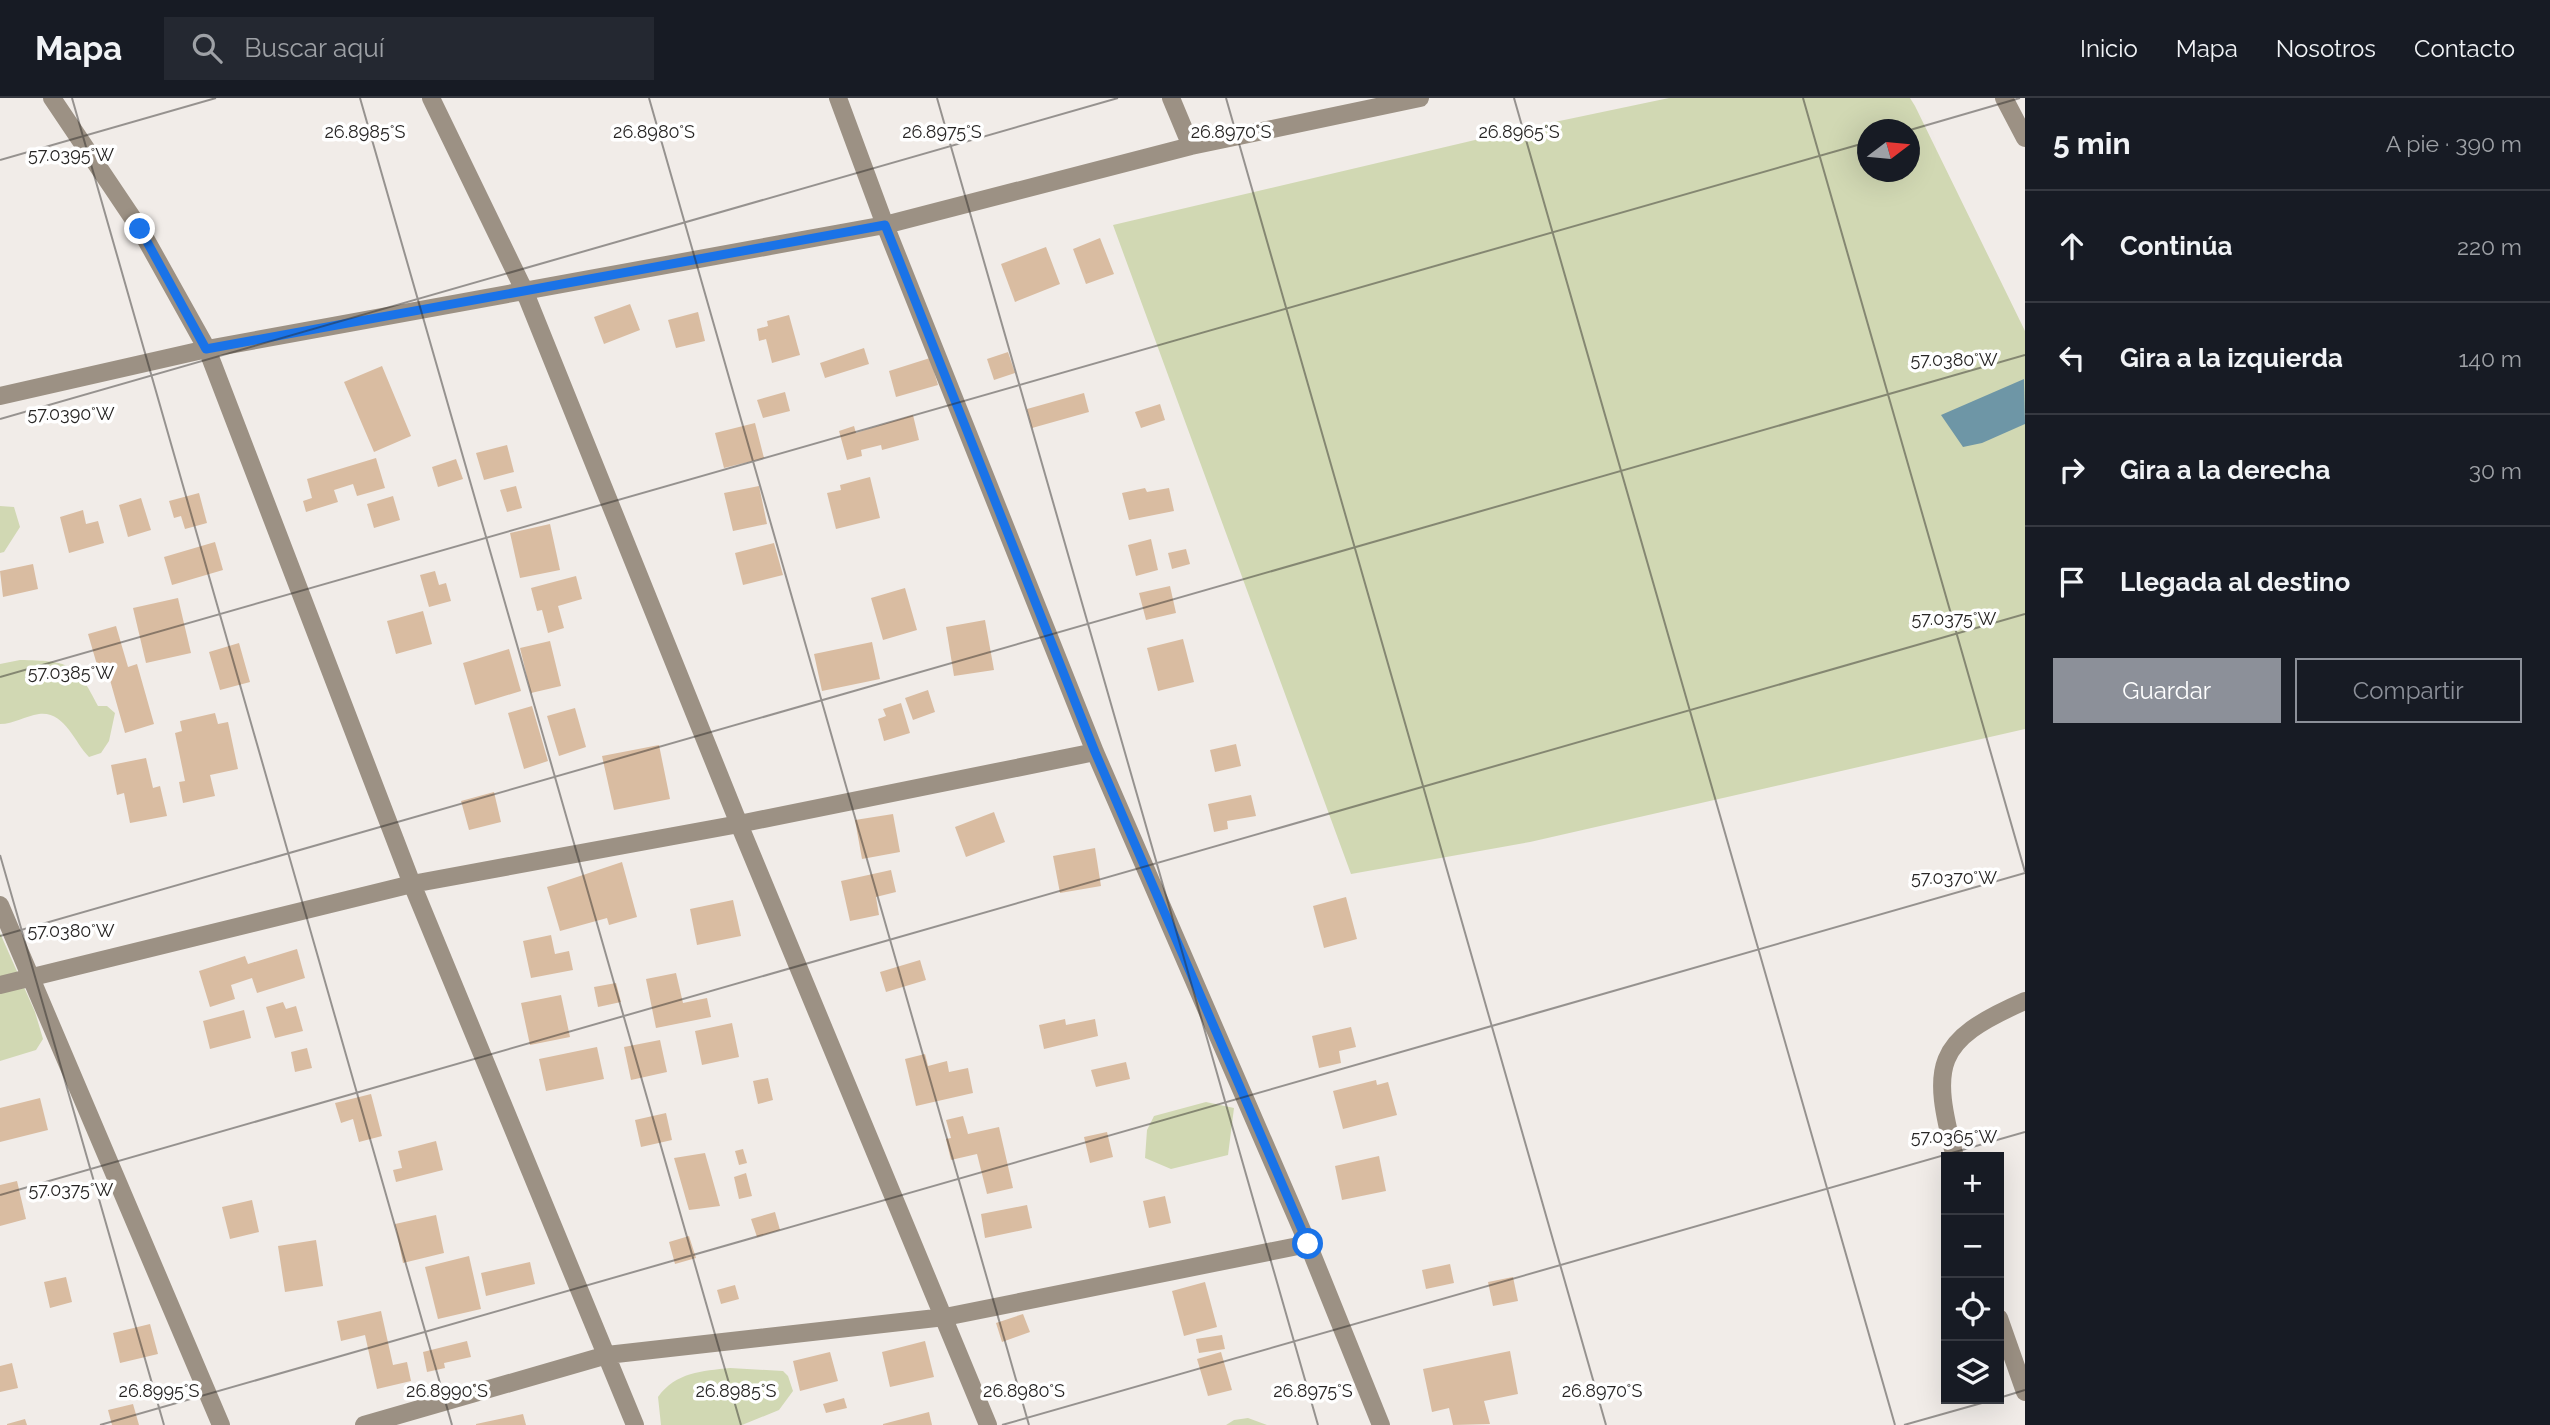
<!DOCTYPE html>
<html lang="es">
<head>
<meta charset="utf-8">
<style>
	body { margin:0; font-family:Raleway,sans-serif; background:#242831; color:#f1f3f6 }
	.controls { position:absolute; right:21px; bottom:21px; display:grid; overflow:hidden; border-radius:0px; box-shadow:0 7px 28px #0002 }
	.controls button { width:63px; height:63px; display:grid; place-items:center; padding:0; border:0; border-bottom:2px solid #363941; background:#171b24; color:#f1f3f6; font:35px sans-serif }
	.compass { position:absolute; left:1857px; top:21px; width:63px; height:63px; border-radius:50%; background:#171b24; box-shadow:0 7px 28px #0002; rotate:74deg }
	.stop { position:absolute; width:21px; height:21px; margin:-16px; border:5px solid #1a73e8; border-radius:50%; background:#fff }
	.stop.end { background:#1a73e8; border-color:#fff; box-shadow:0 2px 7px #0008 }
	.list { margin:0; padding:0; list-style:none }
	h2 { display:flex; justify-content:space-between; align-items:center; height:91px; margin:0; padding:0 28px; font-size:30px }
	h2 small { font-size:23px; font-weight:400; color:#9ea1a6 }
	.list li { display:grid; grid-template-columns:46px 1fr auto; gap:21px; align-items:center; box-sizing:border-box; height:112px; padding:0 28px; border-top:2px solid #363941 }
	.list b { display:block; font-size:26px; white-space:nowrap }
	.list em { font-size:23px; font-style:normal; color:#9ea1a6 }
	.actions { display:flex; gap:14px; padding:21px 28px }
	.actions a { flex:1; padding:16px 0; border:2px solid #8c9099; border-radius:0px; text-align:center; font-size:24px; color:#8c9099 }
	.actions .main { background:#8c9099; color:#fff }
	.icon { flex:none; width:38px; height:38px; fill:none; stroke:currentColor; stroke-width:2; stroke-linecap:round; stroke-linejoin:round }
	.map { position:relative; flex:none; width:2025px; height:1327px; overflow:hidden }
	header { display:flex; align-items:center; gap:42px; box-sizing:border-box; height:98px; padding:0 35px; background:#171b24; border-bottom:2px solid #363941 }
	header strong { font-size:33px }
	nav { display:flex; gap:38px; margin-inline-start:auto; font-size:24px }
	.search { width:490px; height:63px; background:#242831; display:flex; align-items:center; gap:18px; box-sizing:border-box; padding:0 24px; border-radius:0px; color:#9ea1a6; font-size:26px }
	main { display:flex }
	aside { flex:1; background:#171b24 }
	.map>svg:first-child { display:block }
</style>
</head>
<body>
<header>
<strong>Mapa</strong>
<div class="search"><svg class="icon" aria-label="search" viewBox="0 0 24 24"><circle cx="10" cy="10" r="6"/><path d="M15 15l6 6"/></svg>Buscar aquí</div>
<nav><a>Inicio</a><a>Mapa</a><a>Nosotros</a><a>Contacto</a></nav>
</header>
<main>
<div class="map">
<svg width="2025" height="1327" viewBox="0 0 2025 1327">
	<rect width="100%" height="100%" fill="#f1ece8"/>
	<path fill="#d1d8b3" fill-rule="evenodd" d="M1669,0H1910L1915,8L2025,233V631L1530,744L1351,776L1113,127L1526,30ZM1868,32H1910V74H1868Z
		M0,408L14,409L20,429L4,454L0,455Z
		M20,562C68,563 76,564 98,608H107L115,615L109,643L101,655L89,659C74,644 65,613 39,616C25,618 14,626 0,626V566Z
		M0,835L35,914L43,941L36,952L0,963Z
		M1206,1004L1234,1010L1228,1057L1171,1071L1145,1060L1147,1032L1154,1018Z
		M730,1270L783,1273L788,1278L793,1293L779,1312L742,1327H661L658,1299C676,1274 702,1273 730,1270Z
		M1248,1320L1267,1327H1226L1234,1322Z"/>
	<path fill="#6e96a6" d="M2024,281L2025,326L1982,345L1963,349L1941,317Z"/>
	<path fill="#d9bca1" d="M1100,140L1114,176L1086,186L1073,151Z
		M1046,149L1060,186L1015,204L1001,166Z
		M630,206L640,232L604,246L594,219Z
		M698,214L705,243L676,250L668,222Z
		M789,217L800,257L772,265L766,241L759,243L757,231L768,228L767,223Z
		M864,250L869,266L825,280L820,265Z
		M1008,254L1015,275L994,282L987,261Z
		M930,260L938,287L896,299L889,273Z
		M382,268L411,338L374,354L344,284Z
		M785,294L790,313L763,320L757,302Z
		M1084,295L1089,314L1032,330L1027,311Z
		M1160,306L1165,322L1141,330L1135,314Z
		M913,317L919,342L882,352L881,347L861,352L862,358L847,362L839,333L854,328L856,335Z
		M755,325L764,360L724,370L715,335Z
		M507,347L514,374L484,382L476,355Z
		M376,360L385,390L357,398L353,386L334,392L338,404L306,414L303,403L312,400L307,381Z
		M456,361L463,381L438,389L432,369Z
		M870,379L880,420L836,431L827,395L841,392L840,387Z
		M516,388L522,410L507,414L500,392Z
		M759,388L767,426L733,433L724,395Z
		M1145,390L1147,394L1169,390L1174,413L1129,422L1122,395Z
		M199,395L207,425L185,431L181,418L174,420L169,403Z
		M393,398L400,422L374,430L367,406Z
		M141,400L151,432L128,439L119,407Z
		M83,412L86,426L98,423L104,445L69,455L60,419Z
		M550,426L560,472L520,480L510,435Z
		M1151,441L1158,472L1136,478L1128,447Z
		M215,444L223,472L172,487L164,459Z
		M774,445L783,477L743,487L735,455Z
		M1186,451L1190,466L1172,471L1168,455Z
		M33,466L38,491L3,499L0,473Z
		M435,473L439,487L446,485L451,503L429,509L420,477Z
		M576,478L582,501L558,508L564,530L548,535L542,512L537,513L531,490Z
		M1170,488L1176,515L1146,522L1139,495Z
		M905,490L917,532L883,542L871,500Z
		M178,500L191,555L146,565L133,510Z
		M423,513L432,546L396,556L387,523Z
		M985,522L994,572L954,578L946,529Z
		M116,528L128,569L137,566L154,626L125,635L108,575L100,577L88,536Z
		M1183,541L1194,584L1158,593L1147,550Z
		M550,543L561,588L531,595L520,550Z
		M872,544L880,581L822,593L814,556Z
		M239,545L250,584L220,592L209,554Z
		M509,551L521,593L475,607L463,565Z
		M928,592L935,614L913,622L905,600Z
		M901,605L910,635L884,643L878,621L886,618L883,611Z
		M532,608L548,663L524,671L508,615Z
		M575,610L586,649L559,658L547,618Z
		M215,615L218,626L228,624L238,671L210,677L215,698L183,705L179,684L185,683L175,635L182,633L180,623Z
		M1236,646L1241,668L1215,674L1210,652Z
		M659,647L670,701L614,712L602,658Z
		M146,660L153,690L160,688L167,718L130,725L124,695L117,697L111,667Z
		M494,694L501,724L469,732L461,703Z
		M1251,697L1256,718L1227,723L1228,731L1214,734L1208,706Z
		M994,714L1005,744L966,759L955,729Z
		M893,716L900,754L862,761L855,722Z
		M1095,750L1101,788L1060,795L1053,758Z
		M622,764L637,819L609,827L607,820L560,833L547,789Z
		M891,772L896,794L876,799L879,817L850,823L841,783Z
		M1346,799L1357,841L1324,850L1313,808Z
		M733,802L741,838L697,847L690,811Z
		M551,837L555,856L569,853L573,872L531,880L523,843Z
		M297,851L305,880L257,895L252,880L231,887L235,901L210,909L199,873L245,858L248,866Z
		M920,862L926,882L886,894L880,874Z
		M676,875L683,905L707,900L711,919L656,930L646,881Z
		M616,885L621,904L598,909L594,889Z
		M561,897L570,939L530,947L521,905Z
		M283,904L286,911L296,908L303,933L275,940L266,909Z
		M244,912L251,940L210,951L203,923Z
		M1065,921L1066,927L1095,921L1098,938L1044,951L1039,927Z
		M732,925L739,959L702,967L695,933Z
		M1351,929L1356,949L1339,953L1341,965L1319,970L1312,938Z
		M660,942L667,974L631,982L624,949Z
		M597,949L604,981L546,993L539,961Z
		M307,950L312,970L295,974L291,954Z
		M925,956L928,968L947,963L949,974L968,970L973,995L916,1008L905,961Z
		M1126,964L1130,981L1096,989L1091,972Z
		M768,980L773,1002L758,1006L753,983Z
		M1376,982L1377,987L1388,984L1397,1017L1343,1031L1333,993Z
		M371,996L382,1038L359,1044L353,1021L341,1025L335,1005Z
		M40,1000L48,1032L0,1044V1010Z
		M666,1015L672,1042L641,1049L635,1022Z
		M963,1018L968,1036L999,1029L1013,1090L987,1096L977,1056L951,1062L946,1041L951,1040L946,1022Z
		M1107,1034L1113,1059L1090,1065L1084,1039Z
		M436,1043L443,1072L396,1084L393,1072L402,1070L398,1053Z
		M743,1051L747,1065L739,1067L735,1053Z
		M705,1055L720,1108L689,1112L674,1060Z
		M1379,1058L1386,1093L1342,1102L1335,1068Z
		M746,1075L752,1098L739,1101L734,1079Z
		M17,1083L26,1121L0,1128V1087Z
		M1165,1098L1171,1125L1149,1130L1143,1103Z
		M252,1102L259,1134L230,1141L222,1109Z
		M1027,1107L1032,1130L985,1140L981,1116Z
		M775,1114L780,1132L757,1139L751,1121Z
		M436,1117L444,1155L403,1165L395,1126Z
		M689,1138L696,1160L675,1166L669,1144Z
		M316,1142L323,1188L285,1194L278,1148Z
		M469,1158L481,1211L438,1221L425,1169Z
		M530,1164L535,1186L486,1198L481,1175Z
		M1450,1166L1454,1185L1426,1191L1422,1172Z
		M66,1179L72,1204L50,1210L44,1184Z
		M1513,1179L1518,1203L1493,1208L1488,1184Z
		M1205,1184L1217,1229L1184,1238L1172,1193Z
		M735,1187L739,1201L721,1206L717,1192Z
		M381,1213L393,1267L407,1264L411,1283L377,1291L365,1237L341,1243L337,1223Z
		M1023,1216L1030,1234L1002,1244L996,1225Z
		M150,1226L158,1256L120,1265L113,1235Z
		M1222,1237L1225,1251L1199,1255L1196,1241Z
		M467,1243L471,1259L444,1265L445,1270L427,1274L423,1254Z
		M925,1243L934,1279L890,1289L882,1254Z
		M1510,1253L1518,1296L1484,1303L1490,1326L1453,1327L1449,1310L1432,1314L1423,1271Z
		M830,1254L838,1283L800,1293L793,1263Z
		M1221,1254L1232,1292L1208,1298L1197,1261Z
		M12,1265L18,1290L0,1294V1268Z
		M844,1300L847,1310L826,1315L823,1306Z
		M133,1306L139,1327H112L108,1312Z
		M929,1314L932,1327H883V1326Z
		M523,1316L526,1327H476V1326Z
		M25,1321L27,1327H7V1326Z"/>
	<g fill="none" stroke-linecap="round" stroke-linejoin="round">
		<path stroke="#9c9184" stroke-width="18" d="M52,0L140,131L207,251L412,786L635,1327
			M431,0L524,192L739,726L988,1327
			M838,0L885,127L1095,654L1308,1146L1381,1327
			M1171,0L1191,48
			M2004,0L2025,40
			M0,298L207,251L885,127L1191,48L1420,0
			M0,807L221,1327
			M0,887L412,786L739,726L1095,654
			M1955,1059C1931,967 1933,943 2025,903
			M1999,1220L2025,1294
			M364,1327L607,1257L945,1219L1308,1146"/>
	</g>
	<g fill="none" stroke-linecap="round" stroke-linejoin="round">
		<path stroke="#1a73e8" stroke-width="9" d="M140,131L206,251L885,127L1095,654L1308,1146"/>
	</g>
	<path fill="none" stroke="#272524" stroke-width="2" stroke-opacity="0.45" d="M72,0L452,1327M360,0L741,1327M649,0L1029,1327M937,0L1318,1327M1226,0L1606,1327M1514,0L1895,1327M1803,0L2025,774M1910,32L2020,0M0,62L216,0M0,321L1118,0M0,579L1868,44M0,757L164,1327M0,838L2025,257M0,1097L2025,516M1999,1300L2025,1292M100,1327L2025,775M1002,1327L2025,1034M1904,1327L1996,1301"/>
	<g font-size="18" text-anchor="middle" fill="#272524" stroke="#fff" stroke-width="7" stroke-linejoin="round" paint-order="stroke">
		<text x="365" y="40">26.8985°S</text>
		<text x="654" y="40">26.8980°S</text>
		<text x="942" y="40">26.8975°S</text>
		<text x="1231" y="40">26.8970°S</text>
		<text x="1519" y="40">26.8965°S</text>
		<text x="71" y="63">57.0395°W</text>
		<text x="1954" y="268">57.0380°W</text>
		<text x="71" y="322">57.0390°W</text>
		<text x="1954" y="527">57.0375°W</text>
		<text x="71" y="581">57.0385°W</text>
		<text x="1954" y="786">57.0370°W</text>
		<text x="71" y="839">57.0380°W</text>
		<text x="1954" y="1045">57.0365°W</text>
		<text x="71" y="1098">57.0375°W</text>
		<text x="159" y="1299">26.8995°S</text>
		<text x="447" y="1299">26.8990°S</text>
		<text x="736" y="1299">26.8985°S</text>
		<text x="1024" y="1299">26.8980°S</text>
		<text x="1313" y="1299">26.8975°S</text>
		<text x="1602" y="1299">26.8970°S</text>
	</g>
</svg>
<div class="controls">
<button>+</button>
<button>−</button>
<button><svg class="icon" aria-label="locate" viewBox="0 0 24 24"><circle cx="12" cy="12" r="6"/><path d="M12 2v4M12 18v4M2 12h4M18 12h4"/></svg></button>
<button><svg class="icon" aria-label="layers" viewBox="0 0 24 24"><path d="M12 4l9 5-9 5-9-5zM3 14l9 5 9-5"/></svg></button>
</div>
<svg class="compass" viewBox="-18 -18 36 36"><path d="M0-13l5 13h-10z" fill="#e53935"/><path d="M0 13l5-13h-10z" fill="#9ea1a6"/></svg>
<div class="stop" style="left:1308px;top:1146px"></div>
<div class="stop end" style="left:140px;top:131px"></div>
</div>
<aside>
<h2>5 min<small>A pie · 390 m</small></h2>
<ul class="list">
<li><svg class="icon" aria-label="ahead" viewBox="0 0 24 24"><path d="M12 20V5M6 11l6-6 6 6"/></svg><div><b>Continúa</b></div><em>220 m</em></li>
<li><svg class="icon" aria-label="left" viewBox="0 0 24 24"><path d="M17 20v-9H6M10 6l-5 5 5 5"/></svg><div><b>Gira a la izquierda</b></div><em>140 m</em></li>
<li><svg class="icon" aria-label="right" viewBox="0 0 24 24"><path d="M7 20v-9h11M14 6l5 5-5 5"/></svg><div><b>Gira a la derecha</b></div><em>30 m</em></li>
<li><svg class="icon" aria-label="arrive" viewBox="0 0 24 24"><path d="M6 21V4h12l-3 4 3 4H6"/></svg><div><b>Llegada al destino</b></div></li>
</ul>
<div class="actions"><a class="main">Guardar</a><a>Compartir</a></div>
</aside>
</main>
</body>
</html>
